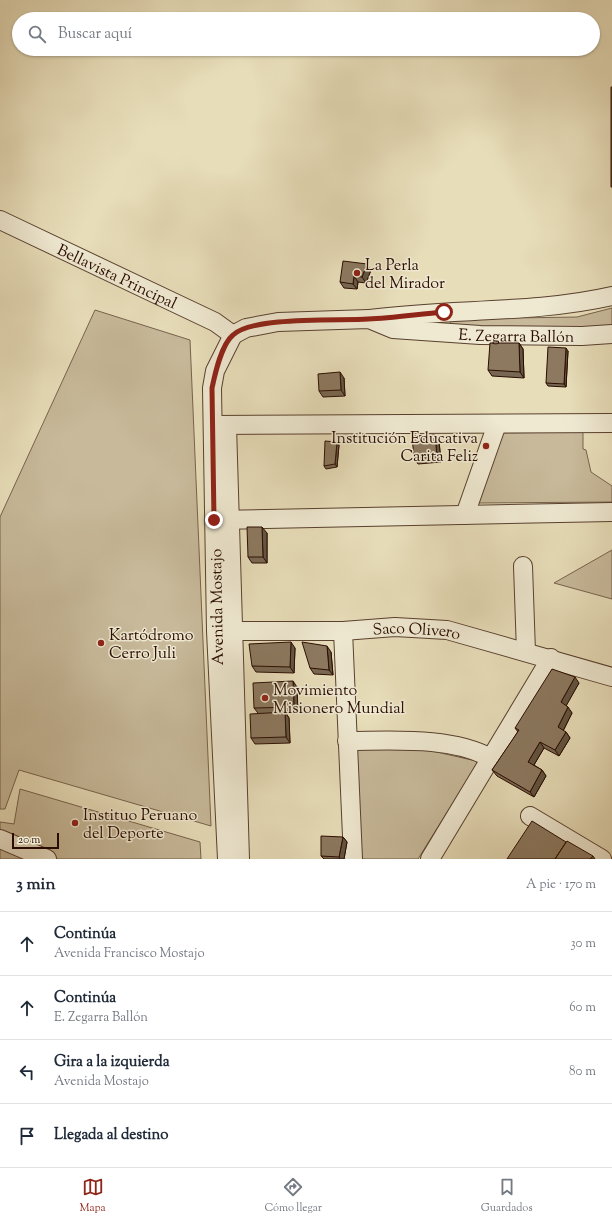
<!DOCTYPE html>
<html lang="es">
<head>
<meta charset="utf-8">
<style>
	body { margin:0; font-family:"Sorts Mill Goudy",serif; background:#f6f6f7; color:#1f2937 }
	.scale { position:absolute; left:12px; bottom:10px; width:47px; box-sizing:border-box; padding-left:4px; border:2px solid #2a0c00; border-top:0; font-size:11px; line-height:14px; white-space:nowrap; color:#2a0c00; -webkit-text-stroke:3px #efe9d2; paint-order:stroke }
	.stop { position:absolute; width:12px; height:12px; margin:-9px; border:3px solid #8f2418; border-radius:50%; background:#fff }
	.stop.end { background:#8f2418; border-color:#fff; box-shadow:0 1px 4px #0008 }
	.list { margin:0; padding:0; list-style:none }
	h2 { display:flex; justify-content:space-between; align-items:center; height:52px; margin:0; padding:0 16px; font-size:17px }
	h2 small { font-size:13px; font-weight:400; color:#747a83 }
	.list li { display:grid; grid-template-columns:26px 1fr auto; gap:12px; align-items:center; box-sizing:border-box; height:64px; padding:0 16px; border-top:1px solid #e0e1e3 }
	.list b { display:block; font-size:15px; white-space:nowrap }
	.list p { margin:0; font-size:13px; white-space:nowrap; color:#747a83 }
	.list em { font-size:13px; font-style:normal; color:#747a83 }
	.icon { flex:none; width:22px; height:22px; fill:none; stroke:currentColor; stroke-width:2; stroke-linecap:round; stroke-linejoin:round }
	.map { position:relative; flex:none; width:612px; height:859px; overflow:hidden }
	.search { position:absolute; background:#fff; box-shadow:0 1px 3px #0004; left:12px; right:12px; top:12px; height:44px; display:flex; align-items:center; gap:10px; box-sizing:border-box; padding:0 14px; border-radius:22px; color:#747a83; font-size:15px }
	.sheet { height:308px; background:#fff }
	nav { display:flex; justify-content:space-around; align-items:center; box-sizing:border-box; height:56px; border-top:1px solid #e0e1e3; background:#fff; font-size:11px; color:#747a83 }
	nav a { display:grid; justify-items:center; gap:2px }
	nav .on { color:#8f2418 }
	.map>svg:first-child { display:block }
</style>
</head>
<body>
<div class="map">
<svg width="612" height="859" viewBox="0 0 612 859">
	<rect width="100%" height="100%" fill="#e7ddb9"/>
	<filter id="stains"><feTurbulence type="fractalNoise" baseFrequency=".005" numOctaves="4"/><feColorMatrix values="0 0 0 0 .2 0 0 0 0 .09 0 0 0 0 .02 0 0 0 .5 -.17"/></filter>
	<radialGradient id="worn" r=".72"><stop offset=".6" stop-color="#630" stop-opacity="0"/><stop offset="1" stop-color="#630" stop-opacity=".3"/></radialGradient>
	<path fill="#c7b99a" stroke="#78624d" d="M612,308V325L576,331L453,329L449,319L577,317Z
		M95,310L190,340L211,826L19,770L5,809H0V517Z
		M583,432V449L586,450L591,472L612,486V502L477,503L496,433Z
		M612,550V599L554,583Z
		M359,747L428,750L476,761L477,764L418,859H361L356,751Z
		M20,789L200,842L201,859H0V822L14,824Z"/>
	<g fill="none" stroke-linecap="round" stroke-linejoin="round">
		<g stroke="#59402e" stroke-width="20">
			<g id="minor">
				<path id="s1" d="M0,220L215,322L233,335"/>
				<path d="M370,319C450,308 533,314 612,296"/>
				<path id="s2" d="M233,335L246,328L278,322L369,319L393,329L480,335L582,336L612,334"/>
				<path d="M216,425L612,423"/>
				<path d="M227,425L240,859"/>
				<path d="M465,515L497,424"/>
				<path d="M217,520L612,512"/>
				<path d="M523,566L526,652"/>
				<path id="s3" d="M223,631H343L395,627L447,630L612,677"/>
				<path d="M343,631L353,859"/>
				<path d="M347,741C392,741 450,736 491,758"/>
				<path d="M530,816L602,859"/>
				<path d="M0,839L47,859"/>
				<path d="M227,859L216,631L212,388L215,371L233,335"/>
				<path d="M430,859L551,658"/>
			</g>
		</g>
		<use href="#minor" stroke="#efe9d2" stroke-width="18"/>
	</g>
	<path fill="#786853" stroke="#2a0c00" d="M371,270L366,283L358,282L357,289L344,288L340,282Z
		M519,343L523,349L524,378L492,376L488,370Z
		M568,351L566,387L548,386L546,383Z
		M344,378L345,396L323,397L319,391Z
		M439,441L441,462L418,464L414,458Z
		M339,445L337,467L326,469L324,466Z
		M267,533V563H252L248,557Z
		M295,648L294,673L256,672L252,666Z
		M331,652L333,675L314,674L310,668Z
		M579,683L566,705L572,713L563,731L566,732L570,738L559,756L544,748L534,765L542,770L546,776L534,797L497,776L492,770L518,732L515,728Z
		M297,687L298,713H286L289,718L290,743L255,744L251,738L258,713L254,708Z
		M343,837L347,842L344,859H324L321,856Z"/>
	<path fill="#625543" stroke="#2a0c00" d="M367,264L371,270L366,283L362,277Z
		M354,276L358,282L357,289L353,284Z
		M519,343L523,349L524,378L520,372Z
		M566,348L568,351L566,387L564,384Z
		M340,372L344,378L345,396L341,390Z
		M435,435L439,441L441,462L437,456Z
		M337,442L339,445L337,467L335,464Z
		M262,527L267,533V563L263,557Z
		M291,642L295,648L294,673L290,667Z
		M327,646L331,652L333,675L329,670Z
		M575,677L579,683L565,708L561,702Z
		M293,681L297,687L298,713L294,707Z
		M568,707L572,713L562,733L558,727Z
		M285,712L289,718L290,743L286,737Z
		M566,732L570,738L559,756L555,750Z
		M540,742L544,748L532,768L528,762Z
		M542,770L546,776L534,797L530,792Z
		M343,837L347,842L344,859H340L339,857Z
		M593,856L595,859H590Z"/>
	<path fill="#8c7960" stroke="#2a0c00" d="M611,87H612V187H611Z
		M343,261L367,264L362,277L354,276L353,284L340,282Z
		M490,343H519L520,372L488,370Z
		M548,347L566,348L564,384L546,383Z
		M340,372L341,390L319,391L318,374Z
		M435,435L437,456L414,458L412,436Z
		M325,441L337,442L335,464L324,466Z
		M247,527H262L263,557H248Z
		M291,642L290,667L252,666L249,644Z
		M302,642L327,646L329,670L310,668Z
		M552,669L575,677L561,702L568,707L558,727L566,732L555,750L540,742L528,762L542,770L530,792L492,770L519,730L515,728Z
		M293,681L294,707L254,708L253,683Z
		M285,712L286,737L251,738L250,714Z
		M532,821L566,842L555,859H507Z
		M321,836L343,837L339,857L321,856Z
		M567,841L593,856L590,859H555Z"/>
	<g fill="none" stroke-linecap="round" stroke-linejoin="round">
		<path stroke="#8f2418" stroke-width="5" d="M214,520L212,388C215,374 221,345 233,335C253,316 339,321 368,319C393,318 419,314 444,312"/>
	</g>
	<g fill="#8f2418" stroke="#efe9d2" stroke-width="1.5">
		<circle cx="357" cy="273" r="4"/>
		<circle cx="486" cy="446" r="4"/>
		<circle cx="101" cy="643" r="4"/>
		<circle cx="265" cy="698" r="4"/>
		<circle cx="75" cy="823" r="4"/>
	</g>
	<g text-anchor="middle" stroke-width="3" stroke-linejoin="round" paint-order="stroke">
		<g font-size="16" fill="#2a0c00" stroke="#efe9d2" text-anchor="start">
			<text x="365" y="270">La Perla<tspan x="365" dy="18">del Mirador</tspan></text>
			<text x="478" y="443" text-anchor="end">Institución Educativa<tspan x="478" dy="18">Carita Feliz</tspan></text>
			<text x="109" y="640">Kartódromo<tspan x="109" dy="18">Cerro Juli</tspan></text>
			<text x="273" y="695">Movimiento<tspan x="273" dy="18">Misionero Mundial</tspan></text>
			<text x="83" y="820">Instituo Peruano<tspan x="83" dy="18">del Deporte</tspan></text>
		</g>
		<g font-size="16" fill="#2a0c00" stroke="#efe9d2">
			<text dy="6" stroke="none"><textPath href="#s1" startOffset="130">Bellavista Principal</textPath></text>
			<text dy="6" stroke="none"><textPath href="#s2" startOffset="288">E. Zegarra Ballón</textPath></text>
			<text transform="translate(216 607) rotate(-91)" y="6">Avenida Mostajo</text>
			<text dy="6" stroke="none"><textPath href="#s3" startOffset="194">Saco Olivero</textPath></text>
		</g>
	</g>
	<rect width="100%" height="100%" filter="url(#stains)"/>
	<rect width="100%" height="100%" fill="url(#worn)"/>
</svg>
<div class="scale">20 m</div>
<div class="stop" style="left:444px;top:312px"></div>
<div class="stop end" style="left:214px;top:520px"></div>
<div class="search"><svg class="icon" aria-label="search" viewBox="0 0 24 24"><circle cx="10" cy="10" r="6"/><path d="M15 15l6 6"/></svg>Buscar aquí</div>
</div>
<section class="sheet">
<h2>3 min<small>A pie · 170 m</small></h2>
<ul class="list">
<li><svg class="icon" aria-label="ahead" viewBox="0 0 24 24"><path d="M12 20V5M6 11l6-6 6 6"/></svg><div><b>Continúa</b><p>Avenida Francisco Mostajo</p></div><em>30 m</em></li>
<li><svg class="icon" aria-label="ahead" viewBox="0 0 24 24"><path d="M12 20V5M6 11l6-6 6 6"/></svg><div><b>Continúa</b><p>E. Zegarra Ballón</p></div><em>60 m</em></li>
<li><svg class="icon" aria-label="left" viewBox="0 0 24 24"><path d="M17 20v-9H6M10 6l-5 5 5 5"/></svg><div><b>Gira a la izquierda</b><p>Avenida Mostajo</p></div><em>80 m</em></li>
<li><svg class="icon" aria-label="arrive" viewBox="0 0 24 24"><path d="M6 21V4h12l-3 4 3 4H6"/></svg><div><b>Llegada al destino</b></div></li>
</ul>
</section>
<nav>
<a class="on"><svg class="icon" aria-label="map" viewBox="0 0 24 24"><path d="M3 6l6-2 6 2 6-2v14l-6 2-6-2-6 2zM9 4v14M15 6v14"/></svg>Mapa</a>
<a><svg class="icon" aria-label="directions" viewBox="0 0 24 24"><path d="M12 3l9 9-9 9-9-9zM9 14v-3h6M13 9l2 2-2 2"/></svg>Cómo llegar</a>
<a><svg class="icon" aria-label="saved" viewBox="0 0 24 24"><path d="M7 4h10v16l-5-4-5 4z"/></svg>Guardados</a>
</nav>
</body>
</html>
